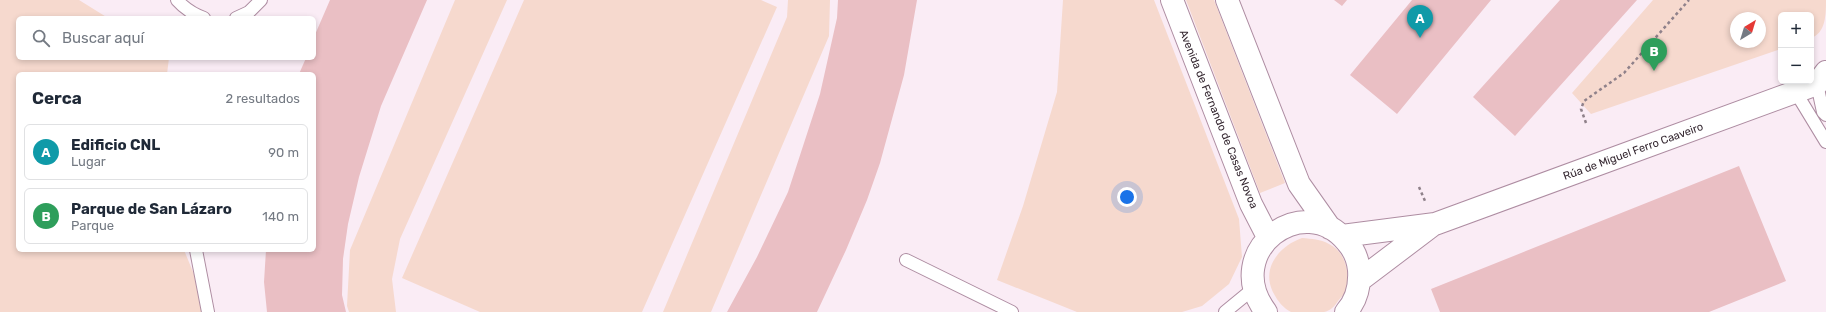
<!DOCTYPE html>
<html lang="es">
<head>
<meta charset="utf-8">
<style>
	body { margin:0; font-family:Rubik,sans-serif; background:#f6f6f7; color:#1f2937 }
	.controls { position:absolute; right:12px; top:12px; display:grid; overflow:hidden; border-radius:6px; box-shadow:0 2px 6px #0003 }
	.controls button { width:36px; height:36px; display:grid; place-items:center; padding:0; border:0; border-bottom:1px solid #e0e1e3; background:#fff; color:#1f2937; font:20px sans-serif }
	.compass { position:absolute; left:1730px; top:12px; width:36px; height:36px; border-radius:50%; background:#fff; box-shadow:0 2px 6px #0003; rotate:38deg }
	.you { position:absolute; left:1127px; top:197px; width:14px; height:14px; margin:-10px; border:3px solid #fff; border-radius:50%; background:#1a73e8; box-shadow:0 0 0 6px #1a73e833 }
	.badge { display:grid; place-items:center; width:26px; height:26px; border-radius:50%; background:#111827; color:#fff; font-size:13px; font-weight:700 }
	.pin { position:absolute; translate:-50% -33px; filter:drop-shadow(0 1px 2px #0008) }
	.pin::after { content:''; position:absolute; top:21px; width:14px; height:12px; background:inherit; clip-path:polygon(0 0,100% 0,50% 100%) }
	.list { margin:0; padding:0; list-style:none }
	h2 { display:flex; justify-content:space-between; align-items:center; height:52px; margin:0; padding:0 16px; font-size:17px }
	h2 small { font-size:13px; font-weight:400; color:#747a83 }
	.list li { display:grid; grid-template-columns:26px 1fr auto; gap:12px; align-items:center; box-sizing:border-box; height:56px; margin:0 8px 8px; padding:0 8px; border:1px solid #e0e1e3; border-radius:6px }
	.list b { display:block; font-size:15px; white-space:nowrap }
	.list p { margin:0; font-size:13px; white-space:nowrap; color:#747a83 }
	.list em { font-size:13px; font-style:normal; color:#747a83 }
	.icon { flex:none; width:22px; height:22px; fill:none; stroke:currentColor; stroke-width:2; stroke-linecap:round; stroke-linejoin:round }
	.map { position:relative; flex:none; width:1826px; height:312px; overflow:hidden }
	.search { position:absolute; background:#fff; box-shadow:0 2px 6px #0003; left:16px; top:16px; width:300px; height:44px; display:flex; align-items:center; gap:10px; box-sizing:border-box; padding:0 14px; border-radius:6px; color:#747a83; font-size:15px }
	.panel { position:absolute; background:#fff; box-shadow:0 2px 6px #0003; left:16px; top:72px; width:300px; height:180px; border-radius:6px }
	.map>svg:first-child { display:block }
</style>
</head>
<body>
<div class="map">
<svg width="1826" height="312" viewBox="0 0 1826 312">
	<rect width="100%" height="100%" fill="#faecf5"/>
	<path fill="#f6d9ce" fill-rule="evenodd" d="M0,0H79L108,18H18V58H169L167,74H18V250H184L198,284L204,312H0Z
		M455,0H507L400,239L392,279L396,312H349L347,306L350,250Z
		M524,0H761L777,7L642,312H480L402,278Z
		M788,0H830L829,36L711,312H663L787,17Z
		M1063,0H1154L1239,219L1242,257L1229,284L1202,306L1182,312H1077L997,280L1023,206L1057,92Z
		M1186,0H1214L1285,183L1260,193Z
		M1653,0H1826C1826,14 1826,33 1811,38V15H1781V49L1591,114L1572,93ZM1736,18H1760V42H1736Z
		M1302,238C1312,239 1320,239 1329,244C1346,252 1351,275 1345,292C1344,295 1340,298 1338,301C1335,306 1330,311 1324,312C1318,312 1311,312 1306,312C1302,312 1294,312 1291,312C1284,309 1277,300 1274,294C1260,269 1279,246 1302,238Z"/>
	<path fill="#eabfc4" d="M330,0H427L381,106L359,177L348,224L343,259L342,295L346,312H267L264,282L266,250H314V74H299L306,58H314V37Z
		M838,0H917L904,75L880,163L867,200L846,250L817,312H727L757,257L788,192L820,94L837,18Z
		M1334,0H1347L1342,6Z
		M1412,0H1491L1397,114L1350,75Z
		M1560,0H1637L1515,136L1473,97Z
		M1739,166L1786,281L1709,312H1440L1431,289Z"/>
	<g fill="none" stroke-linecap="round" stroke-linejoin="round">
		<g stroke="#ae8da2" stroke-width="14">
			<path id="service" d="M177,0C185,9 193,14 204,18
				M236,18L249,12L261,0
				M1817,84L1823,112L1826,115
				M1795,91L1826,142
				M196,250L208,312
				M906,260L1012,312
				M1225,312L1253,289"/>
		</g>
		<g stroke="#ae8da2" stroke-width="24">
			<path id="minor" d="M1172,0L1251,204L1268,237
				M1227,0L1299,184L1330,228
				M1342,236L1435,224L1817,84L1826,72
				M1360,280L1434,224
				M1266,312C1220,251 1304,189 1347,242C1354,250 1358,259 1359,270C1360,285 1357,300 1346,312"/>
		</g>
		<path stroke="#8f818a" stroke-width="2.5" stroke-dasharray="3 3" stroke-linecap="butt" d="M1586,123L1581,109L1584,101L1624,73L1689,0
			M1419,187L1425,201"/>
		<use href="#service" stroke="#fff" stroke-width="12"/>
		<use href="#minor" stroke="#fff" stroke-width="22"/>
	</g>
	<g text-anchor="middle" stroke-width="4" stroke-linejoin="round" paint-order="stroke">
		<g font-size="11" fill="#342730" stroke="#fff">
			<text transform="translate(1219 119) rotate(68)" y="4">Avenida de Fernando de Casas Novoa</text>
			<text transform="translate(1633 151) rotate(-20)" y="4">Rúa de Miguel Ferro Caaveiro</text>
		</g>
	</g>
</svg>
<div class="controls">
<button>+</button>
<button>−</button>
</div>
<svg class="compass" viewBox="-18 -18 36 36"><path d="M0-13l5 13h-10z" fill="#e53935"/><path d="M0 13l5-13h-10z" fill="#747a83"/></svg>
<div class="you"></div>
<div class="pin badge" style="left:1420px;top:38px;background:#0f9aa8">A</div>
<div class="pin badge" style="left:1654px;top:71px;background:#2e9e5b">B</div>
<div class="search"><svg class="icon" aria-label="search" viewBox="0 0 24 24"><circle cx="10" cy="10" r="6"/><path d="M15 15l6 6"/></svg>Buscar aquí</div>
<section class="panel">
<h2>Cerca<small>2 resultados</small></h2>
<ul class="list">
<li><span class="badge" style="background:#0f9aa8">A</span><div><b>Edificio CNL</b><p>Lugar</p></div><em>90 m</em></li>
<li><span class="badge" style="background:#2e9e5b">B</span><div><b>Parque de San Lázaro</b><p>Parque</p></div><em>140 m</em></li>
</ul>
</section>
</div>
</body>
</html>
